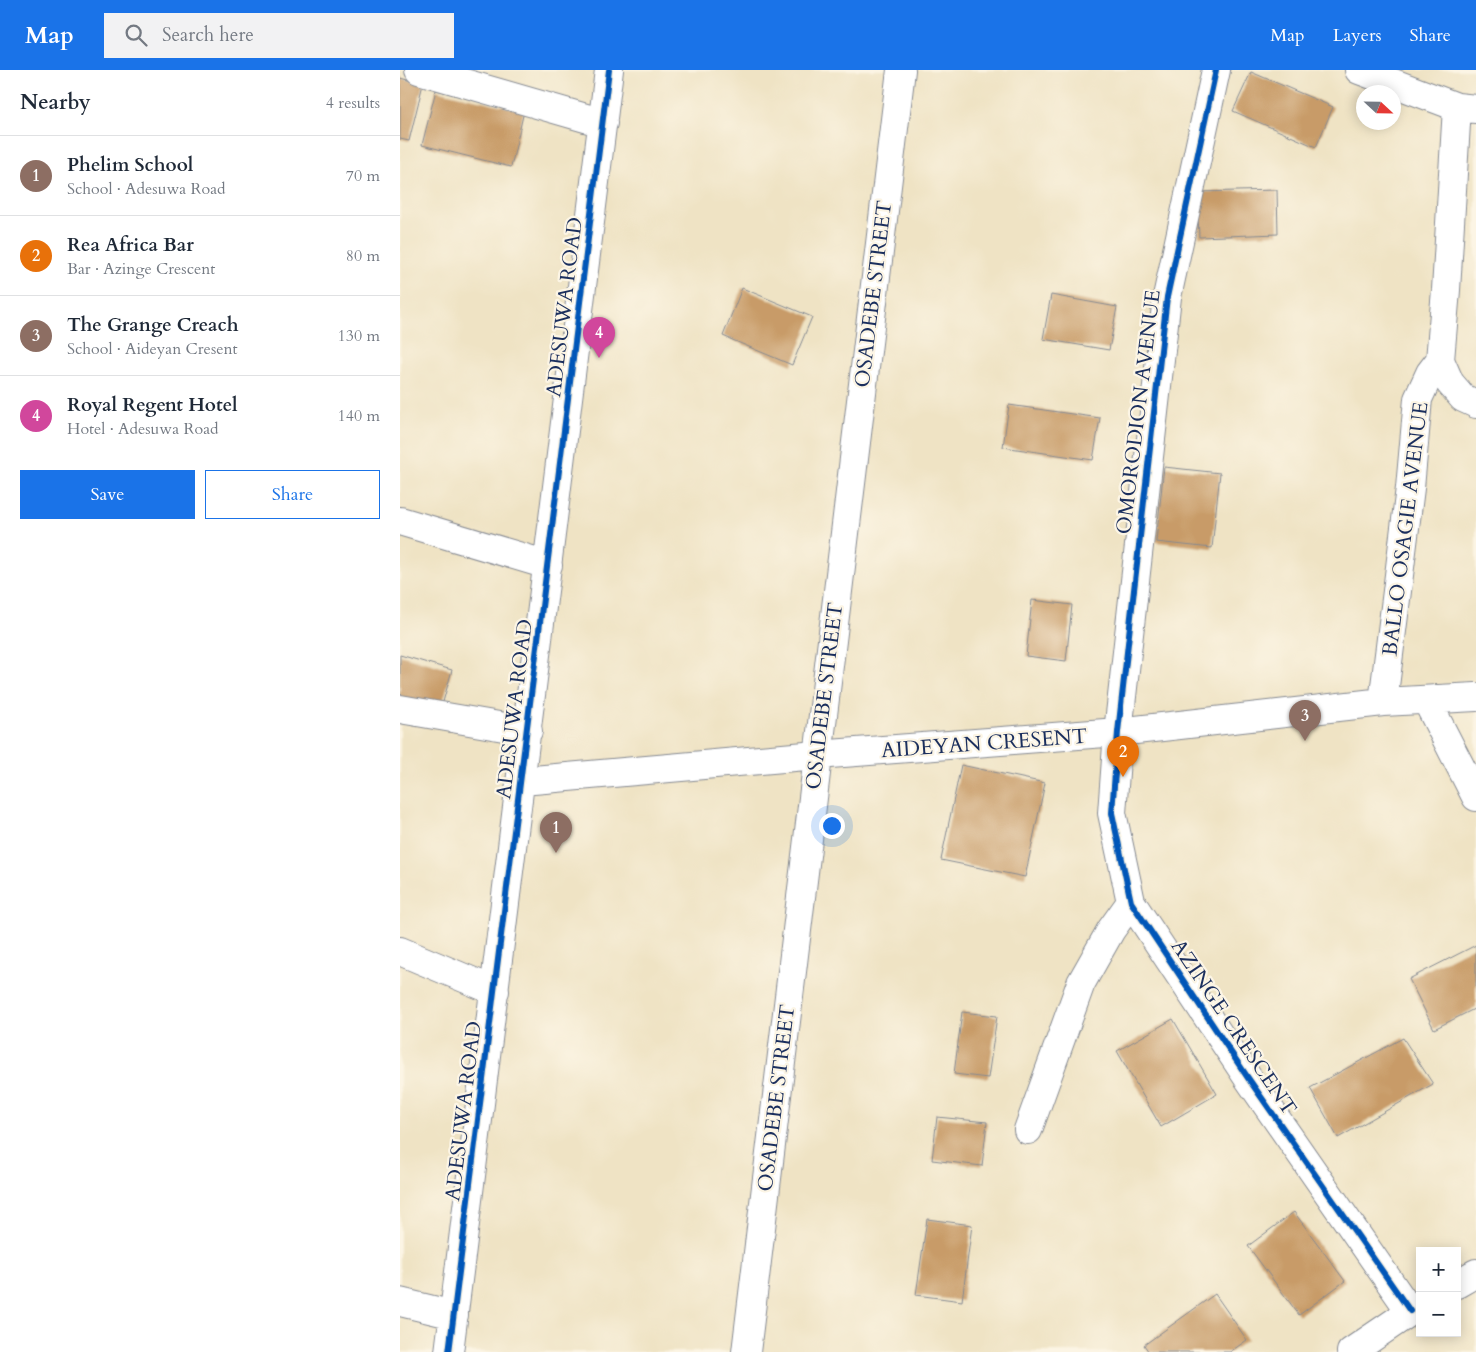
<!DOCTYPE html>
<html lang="en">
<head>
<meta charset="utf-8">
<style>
	body { margin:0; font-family:Cardo,serif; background:#f2f2f3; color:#1f2937 }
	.controls { position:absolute; right:15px; bottom:15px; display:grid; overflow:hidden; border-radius:0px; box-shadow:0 2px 12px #0003 }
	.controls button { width:45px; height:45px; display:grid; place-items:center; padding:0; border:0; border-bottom:1px solid #e0e1e3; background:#fff; color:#1f2937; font:25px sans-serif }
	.compass { position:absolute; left:956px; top:15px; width:45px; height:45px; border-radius:50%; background:#fff; box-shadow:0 2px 12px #0003; rotate:112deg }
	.you { position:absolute; left:431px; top:755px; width:18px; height:18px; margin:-12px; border:4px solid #fff; border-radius:50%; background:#1a73e8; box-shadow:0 0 0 8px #1a73e833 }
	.badge { display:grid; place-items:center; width:32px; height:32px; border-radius:50%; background:#1a73e8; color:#fff; font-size:16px; font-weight:700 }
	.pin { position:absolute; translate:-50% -41px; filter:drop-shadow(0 1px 2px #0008) }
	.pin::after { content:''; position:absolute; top:26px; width:18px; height:15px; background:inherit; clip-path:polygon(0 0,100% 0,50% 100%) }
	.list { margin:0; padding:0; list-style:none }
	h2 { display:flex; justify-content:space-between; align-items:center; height:65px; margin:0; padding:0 20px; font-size:21px }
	h2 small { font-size:16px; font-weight:400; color:#747a83 }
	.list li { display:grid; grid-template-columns:32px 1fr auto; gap:15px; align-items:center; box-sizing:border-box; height:80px; padding:0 20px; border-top:1px solid #e0e1e3 }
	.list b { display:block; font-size:19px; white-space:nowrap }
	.list p { margin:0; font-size:16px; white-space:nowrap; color:#747a83 }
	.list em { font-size:16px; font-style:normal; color:#747a83 }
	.actions { display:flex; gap:10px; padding:15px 20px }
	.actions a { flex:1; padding:11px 0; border:1px solid #1a73e8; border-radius:0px; text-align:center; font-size:18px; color:#1a73e8 }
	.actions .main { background:#1a73e8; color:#fff }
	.icon { flex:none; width:28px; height:28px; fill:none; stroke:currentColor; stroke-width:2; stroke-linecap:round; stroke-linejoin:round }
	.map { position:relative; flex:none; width:1076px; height:1282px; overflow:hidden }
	header { display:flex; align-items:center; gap:30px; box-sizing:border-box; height:70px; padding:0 25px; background:#1a73e8; color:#fff }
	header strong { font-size:24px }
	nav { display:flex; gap:28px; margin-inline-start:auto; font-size:18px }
	.search { width:350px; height:45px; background:#f2f2f3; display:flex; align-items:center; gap:12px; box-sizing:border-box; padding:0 18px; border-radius:0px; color:#747a83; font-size:19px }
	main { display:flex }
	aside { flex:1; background:#fff }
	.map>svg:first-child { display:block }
</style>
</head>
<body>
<header>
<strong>Map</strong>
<div class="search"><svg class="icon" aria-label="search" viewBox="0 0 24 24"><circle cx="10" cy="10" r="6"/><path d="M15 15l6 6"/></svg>Search here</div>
<nav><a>Map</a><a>Layers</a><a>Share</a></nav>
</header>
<main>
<aside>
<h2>Nearby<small>4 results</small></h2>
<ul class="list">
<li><span class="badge" style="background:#8d6e63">1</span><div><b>Phelim School</b><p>School · Adesuwa Road</p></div><em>70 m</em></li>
<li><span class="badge" style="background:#e8710a">2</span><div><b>Rea Africa Bar</b><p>Bar · Azinge Crescent</p></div><em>80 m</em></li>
<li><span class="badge" style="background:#8d6e63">3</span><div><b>The Grange Creach</b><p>School · Aideyan Cresent</p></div><em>130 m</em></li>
<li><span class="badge" style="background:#d1479c">4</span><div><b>Royal Regent Hotel</b><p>Hotel · Adesuwa Road</p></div><em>140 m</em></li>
</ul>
<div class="actions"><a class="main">Save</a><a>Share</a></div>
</aside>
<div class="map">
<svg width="1076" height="1282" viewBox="0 0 1076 1282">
	<rect width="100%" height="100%" fill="#fcf5e5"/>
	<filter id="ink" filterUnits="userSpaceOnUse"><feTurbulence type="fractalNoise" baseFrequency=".02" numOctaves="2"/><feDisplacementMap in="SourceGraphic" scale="10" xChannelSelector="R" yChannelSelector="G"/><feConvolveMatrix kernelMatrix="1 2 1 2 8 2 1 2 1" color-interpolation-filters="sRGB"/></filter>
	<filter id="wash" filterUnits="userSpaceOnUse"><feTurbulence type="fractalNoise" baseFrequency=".0096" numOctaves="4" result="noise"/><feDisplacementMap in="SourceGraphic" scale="20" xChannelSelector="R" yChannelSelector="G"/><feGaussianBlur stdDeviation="1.12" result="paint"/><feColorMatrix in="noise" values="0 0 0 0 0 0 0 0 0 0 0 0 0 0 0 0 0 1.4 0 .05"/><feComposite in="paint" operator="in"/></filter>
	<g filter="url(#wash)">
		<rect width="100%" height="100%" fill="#efe3c4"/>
		<g id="blocks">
			<path fill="#c89b68" d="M851,2L933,37L916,77L833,41Z
				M0,8L23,14L9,71L0,69Z
				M36,20L124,41L111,97L22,75Z
				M877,120L878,164L799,167L797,122Z
				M342,218L412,247L392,295L323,266Z
				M651,225L717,237L709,280L643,269Z
				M609,335L700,348L693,390L603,377Z
				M764,397L820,403L812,478L756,472Z
				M632,530L672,535L666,591L626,586Z
				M0,585L52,600L41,639L0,627Z
				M561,695L645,713L625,807L541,790Z
				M1076,875V938L1034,959L1009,909Z
				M562,942L597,946L588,1008L554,1004Z
				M773,949L817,1024L761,1057L717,981Z
				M1003,968L1033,1014L938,1068L910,1018Z
				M537,1047L587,1052L582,1096L532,1090Z
				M894,1142L945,1211L899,1245L848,1176Z
				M527,1149L572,1155L562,1231L516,1225Z
				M815,1224L847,1270L830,1282H749L744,1275Z"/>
		</g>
	</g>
	<g filter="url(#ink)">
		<use href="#blocks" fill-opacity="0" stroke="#858991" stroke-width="1"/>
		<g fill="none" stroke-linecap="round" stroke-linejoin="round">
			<g stroke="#858991" stroke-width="30">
				<path id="minor" d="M19,0L203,53
					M816,0L767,227L718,662L712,743L731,832L848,1008L1010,1241
					M959,0L1057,37
					M1076,39L1057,37L1046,220L1040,290L1050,313L1063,328L1076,334
					M0,451L148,495
					M1027,631L1076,727
					M983,632L1010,418L1018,329L1030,303L1040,290
					M0,639L128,661
					M122,711L417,685L718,662L983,632L1076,627
					M0,881L95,921
					M628,1060L681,913L711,860L731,832
					M1057,1214L1076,1203
					M0,1232L54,1245
					M49,1282L209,0
					M346,1282L501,0
					M951,1282L1020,1235"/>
			</g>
			<use href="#minor" stroke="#fff" stroke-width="28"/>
			<g stroke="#fcf5e5" stroke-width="9">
				<path id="cycleway" d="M816,0L767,227L718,662L712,743L731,832L848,1008L1010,1241
					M49,1282L209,0"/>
			</g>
			<use href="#cycleway" stroke="#0057b8" stroke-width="6"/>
		</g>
	</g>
	<g text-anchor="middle" stroke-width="4.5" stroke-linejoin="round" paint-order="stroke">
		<g font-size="21" fill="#1b2f5e" stroke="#fcf5e5">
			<text transform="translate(473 224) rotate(-83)" y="7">OSADEBE STREET</text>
			<text transform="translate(164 237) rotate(-83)" y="7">ADESUWA ROAD</text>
			<text transform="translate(738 342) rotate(-83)" y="7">OMORODION AVENUE</text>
			<text transform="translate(1005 459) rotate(-83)" y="7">BALLO OSAGIE AVENUE</text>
			<text transform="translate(424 626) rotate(-83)" y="7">OSADEBE STREET</text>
			<text transform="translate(114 639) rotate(-83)" y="7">ADESUWA ROAD</text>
			<text transform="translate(584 673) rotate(-4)" y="7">AIDEYAN CRESENT</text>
			<text transform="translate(834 957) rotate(56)" y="7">AZINGE CRESCENT</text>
			<text transform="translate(376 1028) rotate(-83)" y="7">OSADEBE STREET</text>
			<text transform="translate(63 1041) rotate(-83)" y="7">ADESUWA ROAD</text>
		</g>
	</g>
</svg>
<div class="controls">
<button>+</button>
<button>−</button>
</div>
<svg class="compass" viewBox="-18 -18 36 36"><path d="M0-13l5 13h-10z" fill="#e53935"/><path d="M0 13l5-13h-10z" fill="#747a83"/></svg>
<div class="you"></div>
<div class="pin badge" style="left:156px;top:783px;background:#8d6e63">1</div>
<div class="pin badge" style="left:723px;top:707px;background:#e8710a">2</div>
<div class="pin badge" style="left:905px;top:671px;background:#8d6e63">3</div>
<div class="pin badge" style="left:199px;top:288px;background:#d1479c">4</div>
</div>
</main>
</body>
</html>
